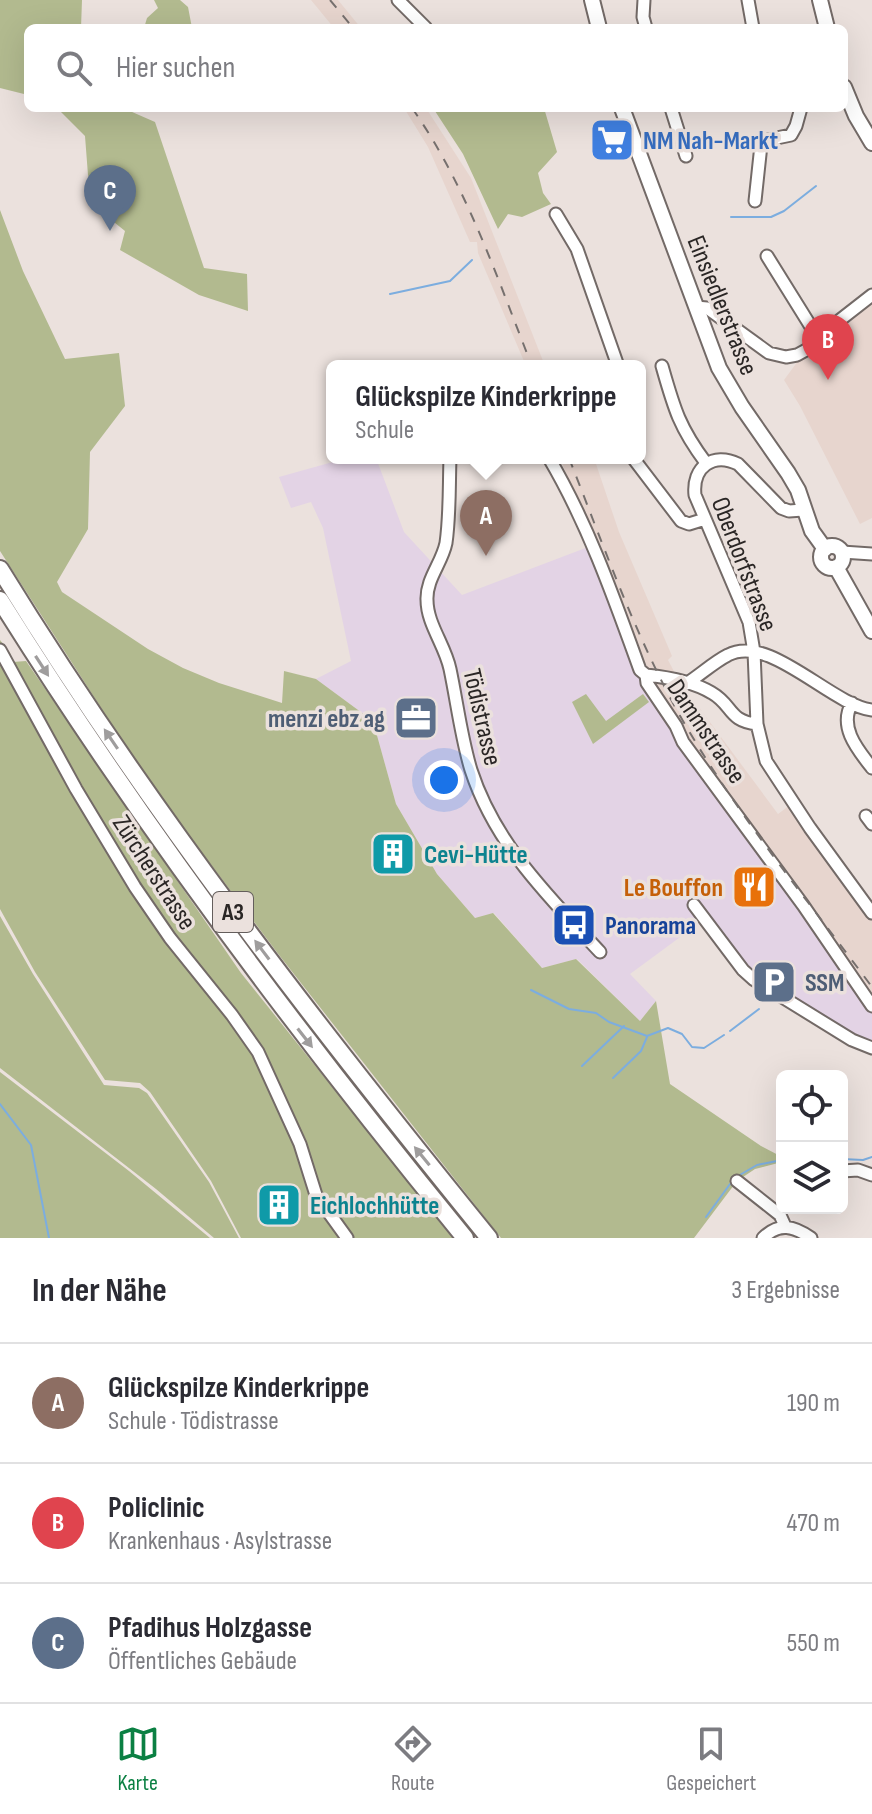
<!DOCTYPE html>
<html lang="de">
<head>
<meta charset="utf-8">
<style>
	body { margin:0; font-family:"Sofia Sans Condensed",sans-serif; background:#f7f7f7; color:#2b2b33 }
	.controls { position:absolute; right:24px; bottom:24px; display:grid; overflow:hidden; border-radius:12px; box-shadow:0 8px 32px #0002 }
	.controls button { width:72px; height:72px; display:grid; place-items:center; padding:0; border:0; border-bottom:2px solid #e1e1e2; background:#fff; color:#2b2b33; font:40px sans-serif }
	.you { position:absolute; left:444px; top:780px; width:28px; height:28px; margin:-20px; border:6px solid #fff; border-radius:50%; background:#1a73e8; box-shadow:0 0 0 12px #1a73e833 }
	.badge { display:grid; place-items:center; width:52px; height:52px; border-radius:50%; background:#0b8043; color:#fff; font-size:26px; font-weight:700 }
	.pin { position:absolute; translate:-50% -66px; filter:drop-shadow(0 2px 4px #0008) }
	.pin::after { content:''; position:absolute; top:42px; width:28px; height:24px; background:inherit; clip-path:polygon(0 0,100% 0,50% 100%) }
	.popup { position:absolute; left:326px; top:360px; width:320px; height:104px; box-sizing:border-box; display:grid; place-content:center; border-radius:12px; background:#fff; filter:drop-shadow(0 2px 6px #0005); font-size:26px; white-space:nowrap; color:#7c7c81 }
	.popup b { font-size:30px; color:#2b2b33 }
	.popup::after { content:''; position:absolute; left:50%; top:100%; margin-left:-16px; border:16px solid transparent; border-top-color:#fff }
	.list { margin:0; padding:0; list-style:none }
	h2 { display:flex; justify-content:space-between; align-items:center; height:104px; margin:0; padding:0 32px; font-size:34px }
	h2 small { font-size:26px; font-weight:400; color:#7c7c81 }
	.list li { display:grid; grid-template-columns:52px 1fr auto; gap:24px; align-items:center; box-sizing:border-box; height:120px; padding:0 32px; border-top:2px solid #e1e1e2 }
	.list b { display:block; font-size:30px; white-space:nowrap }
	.list p { margin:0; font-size:26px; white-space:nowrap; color:#7c7c81 }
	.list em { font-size:26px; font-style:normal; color:#7c7c81 }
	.icon { flex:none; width:44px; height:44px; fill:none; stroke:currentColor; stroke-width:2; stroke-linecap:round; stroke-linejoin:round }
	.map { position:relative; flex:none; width:872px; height:1238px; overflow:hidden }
	.search { position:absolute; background:#fff; box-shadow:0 8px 32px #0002; left:24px; right:24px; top:24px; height:88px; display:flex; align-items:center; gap:20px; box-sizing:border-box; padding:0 28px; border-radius:12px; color:#7c7c81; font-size:30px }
	.sheet { height:464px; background:#fff }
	nav { display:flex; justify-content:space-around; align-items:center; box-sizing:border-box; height:112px; border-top:2px solid #e1e1e2; background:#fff; font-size:22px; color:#7c7c81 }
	nav a { display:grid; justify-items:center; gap:4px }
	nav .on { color:#0b8043 }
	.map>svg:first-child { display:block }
</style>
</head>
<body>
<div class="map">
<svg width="872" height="1238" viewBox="0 0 872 1238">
	<rect width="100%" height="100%" fill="#ebe1dd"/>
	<path fill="#e3d3e5" d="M347,458H376L404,532L462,595L596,544L642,663L656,691L872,996V1052L748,980L702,921L630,974L656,1001L640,1021L577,959L542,968L494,913L475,918L437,874L396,804L373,721L316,679L351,661L323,528L311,502L291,508L279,477Z"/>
	<path fill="#e7d5ce" d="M311,0H338L361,28H334Z
		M404,108H426L471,178L545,366H526L478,253L477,242H470L428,147Z
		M872,302V518L860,524L800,406L784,380L798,361L816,352Z
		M560,458H594L619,532L672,656L668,660L678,679L778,814L790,805L872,915V996L721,788L656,690L642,663Z"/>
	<path fill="#b2ba8f" d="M0,0H82L81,28H28V95L0,88Z
		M154,0H180L188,7L192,28H144L147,18L158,8Z
		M57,108H123L155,122L204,268L247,274L248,311L199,295L120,250L125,231L99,210L88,175L85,136Z
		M433,108H544L557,152L538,173L543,193L551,204L522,217L508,214L498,229L463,154Z
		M0,210L23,271L65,359L119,353L125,406L90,452L88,529L57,582L62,592L148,649L183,668L219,683L282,703L284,671L316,679L373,721L396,804L437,874L475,918L493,913L542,968L576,959L640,1021L656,1001L670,1084L761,1146L782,1157V1162L755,1169L737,1181L694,1238H501L279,955L148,781L0,551Z
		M0,640L10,653L13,662L26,661L241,973L453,1238H241L211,1181L150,1092L140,1083L105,1080L35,972L0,909Z
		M586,694L606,721L643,694L649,702L593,744L572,702Z
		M0,916L33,974L104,1085L139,1088L147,1093L209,1182L239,1238H214L156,1189L0,1068Z
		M0,1072L129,1171L210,1238H0Z"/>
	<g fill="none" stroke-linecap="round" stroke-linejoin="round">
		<path stroke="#7caddf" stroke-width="2" d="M731,217H771L784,211L816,186
			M390,294L450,281L472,260
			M531,990L569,1009L596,1013L609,1022L647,1036L668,1028L682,1034L692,1047L704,1048L724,1035
			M730,1031L759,1009
			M582,1066L624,1026
			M613,1078L641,1051L647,1037
			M0,1104L31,1145L49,1238
			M842,1159L863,1160L872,1157
			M738,1176L757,1165L782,1160
			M706,1217L730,1184"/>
		<g stroke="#736a67" stroke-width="15">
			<path id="minor" d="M398,0L426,28
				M644,0L643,17L646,28
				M748,0L753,28
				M671,108L686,156
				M755,201L761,145L767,140L791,135L796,126L801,108
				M556,214L577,249L618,366
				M767,256L818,338
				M696,307L707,308L769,353L786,357L797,355L817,344L822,334L872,295
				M662,366C674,408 679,427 706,463
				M450,458C449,486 450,515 446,543C442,563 426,579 427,600C427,624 445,645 450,669C457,702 461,737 471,770C495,844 548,896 600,952
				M549,458C588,524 614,598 640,670L646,675L647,683L676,726L683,742L803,905L872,1006
				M633,458L681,521L689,524L705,519
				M803,510L789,511L781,508L738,464C713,452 692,467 695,495L749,622L754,652L757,724L766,761L810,828L872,913
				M842,552L872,554
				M0,650L76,789L135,887L170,938L232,1015L258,1052L300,1144L316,1195L347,1238
				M646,675C666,677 694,682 712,693C733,705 728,721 757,724
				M686,684C700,675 714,662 728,655C769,633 831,705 872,710
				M852,703C838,727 858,750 872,768
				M866,816L872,824
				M694,905L743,970L753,979L852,1040L872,1048
				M842,1171L858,1170L872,1175
				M737,1181L780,1215L785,1226
				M763,1238C779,1222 794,1226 811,1238"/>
		</g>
		<g stroke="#736a67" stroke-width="18">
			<path id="major" d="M592,0L599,28
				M820,0L827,28
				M844,87L856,116L872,143
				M622,108L719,368L742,407L788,473L798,490L812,531L825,549
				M821 557a11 11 0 1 1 22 0a11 11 0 1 1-22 0Z
				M836,567L872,631"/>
		</g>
		<g stroke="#736a67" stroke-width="20">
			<path id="highway" d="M0,569C145,805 315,1024 489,1238
				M0,600C140,824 298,1034 465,1238"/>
		</g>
		<use href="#minor" stroke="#fff" stroke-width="11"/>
		<use href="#major" stroke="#fff" stroke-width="14"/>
		<use href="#highway" stroke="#fff" stroke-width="16"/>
		<path stroke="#76706e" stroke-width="2" stroke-dasharray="10 10" stroke-linecap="butt" d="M330,0L353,28
			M412,108C467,186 497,278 532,366
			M569,458C603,544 634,633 679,714C734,811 806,898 872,987"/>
	</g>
	<defs><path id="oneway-solid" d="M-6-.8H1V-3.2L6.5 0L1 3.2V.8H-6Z" transform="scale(2)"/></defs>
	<g fill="#9f9d9d">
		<use href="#oneway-solid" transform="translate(42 666) rotate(57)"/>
		<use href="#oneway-solid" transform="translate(111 739) rotate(-124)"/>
		<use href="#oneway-solid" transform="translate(262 950) rotate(-127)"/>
		<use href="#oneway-solid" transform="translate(305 1038) rotate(52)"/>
		<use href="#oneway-solid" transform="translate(422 1156) rotate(-129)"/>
	</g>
	<defs>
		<g id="supermarket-square" transform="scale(2.3)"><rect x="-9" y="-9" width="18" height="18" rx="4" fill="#3f7fe0" stroke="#ebe1dd"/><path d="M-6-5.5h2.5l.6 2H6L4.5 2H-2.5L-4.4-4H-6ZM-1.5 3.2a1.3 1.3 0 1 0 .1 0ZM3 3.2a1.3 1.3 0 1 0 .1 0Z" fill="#fff"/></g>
		<g id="office-square" transform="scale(2.3)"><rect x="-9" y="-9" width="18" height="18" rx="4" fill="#5c6f8a" stroke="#ebe1dd"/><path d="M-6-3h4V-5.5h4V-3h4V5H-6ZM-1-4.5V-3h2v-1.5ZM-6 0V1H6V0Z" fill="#fff"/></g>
		<g id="building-square" transform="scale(2.3)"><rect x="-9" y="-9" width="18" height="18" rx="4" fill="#0f9aa8" stroke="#ebe1dd"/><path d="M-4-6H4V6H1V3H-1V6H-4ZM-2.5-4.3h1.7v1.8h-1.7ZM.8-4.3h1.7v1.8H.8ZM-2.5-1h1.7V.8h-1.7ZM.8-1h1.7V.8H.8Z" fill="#fff"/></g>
		<g id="restaurant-square" transform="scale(2.3)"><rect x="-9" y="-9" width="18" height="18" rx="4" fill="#e8710a" stroke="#ebe1dd"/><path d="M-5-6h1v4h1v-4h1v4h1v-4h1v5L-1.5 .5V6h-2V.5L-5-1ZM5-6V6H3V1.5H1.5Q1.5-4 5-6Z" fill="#fff"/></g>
		<g id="bus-square" transform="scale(2.3)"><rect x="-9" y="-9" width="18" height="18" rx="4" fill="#1a4fb4" stroke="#ebe1dd"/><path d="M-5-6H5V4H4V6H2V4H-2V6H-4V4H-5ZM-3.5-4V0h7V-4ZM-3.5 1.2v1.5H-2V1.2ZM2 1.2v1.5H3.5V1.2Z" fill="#fff"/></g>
		<g id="parking-square" transform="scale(2.3)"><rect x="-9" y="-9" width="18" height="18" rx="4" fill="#5c6f8a" stroke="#ebe1dd"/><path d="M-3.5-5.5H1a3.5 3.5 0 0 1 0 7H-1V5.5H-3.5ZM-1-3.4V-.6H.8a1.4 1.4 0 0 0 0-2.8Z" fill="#fff"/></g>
	</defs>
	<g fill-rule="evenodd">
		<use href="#supermarket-square" x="612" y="140"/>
		<use href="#office-square" x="416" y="718"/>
		<use href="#building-square" x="393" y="854"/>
		<use href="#restaurant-square" x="754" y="887"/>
		<use href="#bus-square" x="574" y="925"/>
		<use href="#parking-square" x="774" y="982"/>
		<use href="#building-square" x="279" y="1205"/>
	</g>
	<g text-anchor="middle" stroke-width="7" stroke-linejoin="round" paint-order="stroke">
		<rect fill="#ebe1dd" stroke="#645e5c" stroke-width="2" x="213" y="892" width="40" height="40" rx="6"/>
		<g font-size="24" font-weight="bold" fill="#2a2625">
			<text x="233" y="920">A3</text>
		</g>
		<g font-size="26" font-weight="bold" fill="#366cbe" stroke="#ebe1dd" text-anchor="start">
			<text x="643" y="149">NM Nah-Markt</text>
		</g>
		<g font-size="26" fill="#2a2625" stroke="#ebe1dd">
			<text transform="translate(723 305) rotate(68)" y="9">Einsiedlerstrasse</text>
			<text transform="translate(745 564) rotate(69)" y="9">Oberdorfstrasse</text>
			<text transform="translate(483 717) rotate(77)" y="9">Tödistrasse</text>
			<text transform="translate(707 731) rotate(56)" y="9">Dammstrasse</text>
			<text transform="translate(155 872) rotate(57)" y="9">Zürcherstrasse</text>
		</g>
		<g font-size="26" font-weight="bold" fill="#4e5e75" stroke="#ebe1dd" text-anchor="end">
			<text x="385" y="727">menzi ebz ag</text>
			<text x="805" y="991" text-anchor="start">SSM</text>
		</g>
		<g font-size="26" font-weight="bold" fill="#0d838f" stroke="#ebe1dd" text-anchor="start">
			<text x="424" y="863">Cevi-Hütte</text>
			<text x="310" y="1214">Eichlochhütte</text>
		</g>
		<g font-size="26" font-weight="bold" fill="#c56008" stroke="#ebe1dd" text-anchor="end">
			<text x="723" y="896">Le Bouffon</text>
		</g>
		<g font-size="26" font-weight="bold" fill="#164399" stroke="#ebe1dd" text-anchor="start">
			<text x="605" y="934">Panorama</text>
		</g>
	</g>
</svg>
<div class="controls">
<button><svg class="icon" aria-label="locate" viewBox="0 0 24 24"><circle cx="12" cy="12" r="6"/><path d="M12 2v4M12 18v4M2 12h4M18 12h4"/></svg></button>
<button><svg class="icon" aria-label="layers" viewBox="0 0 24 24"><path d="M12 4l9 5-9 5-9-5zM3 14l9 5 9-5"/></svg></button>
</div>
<div class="you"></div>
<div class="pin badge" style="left:486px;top:556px;background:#8d6e63">A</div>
<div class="popup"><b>Glückspilze Kinderkrippe</b>Schule</div>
<div class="pin badge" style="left:828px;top:380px;background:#e0444e">B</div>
<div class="pin badge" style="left:110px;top:231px;background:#5c6f8a">C</div>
<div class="search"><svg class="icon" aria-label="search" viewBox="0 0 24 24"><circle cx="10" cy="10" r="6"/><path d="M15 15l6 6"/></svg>Hier suchen</div>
</div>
<section class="sheet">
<h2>In der Nähe<small>3 Ergebnisse</small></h2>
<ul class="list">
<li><span class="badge" style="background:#8d6e63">A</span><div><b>Glückspilze Kinderkrippe</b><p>Schule · Tödistrasse</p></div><em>190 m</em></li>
<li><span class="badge" style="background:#e0444e">B</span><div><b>Policlinic</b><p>Krankenhaus · Asylstrasse</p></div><em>470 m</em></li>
<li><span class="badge" style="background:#5c6f8a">C</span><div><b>Pfadihus Holzgasse</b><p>Öffentliches Gebäude</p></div><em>550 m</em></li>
</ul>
</section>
<nav>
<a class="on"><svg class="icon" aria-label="map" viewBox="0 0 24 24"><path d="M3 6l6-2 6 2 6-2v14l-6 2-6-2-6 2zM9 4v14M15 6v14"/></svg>Karte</a>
<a><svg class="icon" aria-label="directions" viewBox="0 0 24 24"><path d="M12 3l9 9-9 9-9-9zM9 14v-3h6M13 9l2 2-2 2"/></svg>Route</a>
<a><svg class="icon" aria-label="saved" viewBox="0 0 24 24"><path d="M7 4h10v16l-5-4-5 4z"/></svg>Gespeichert</a>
</nav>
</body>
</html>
